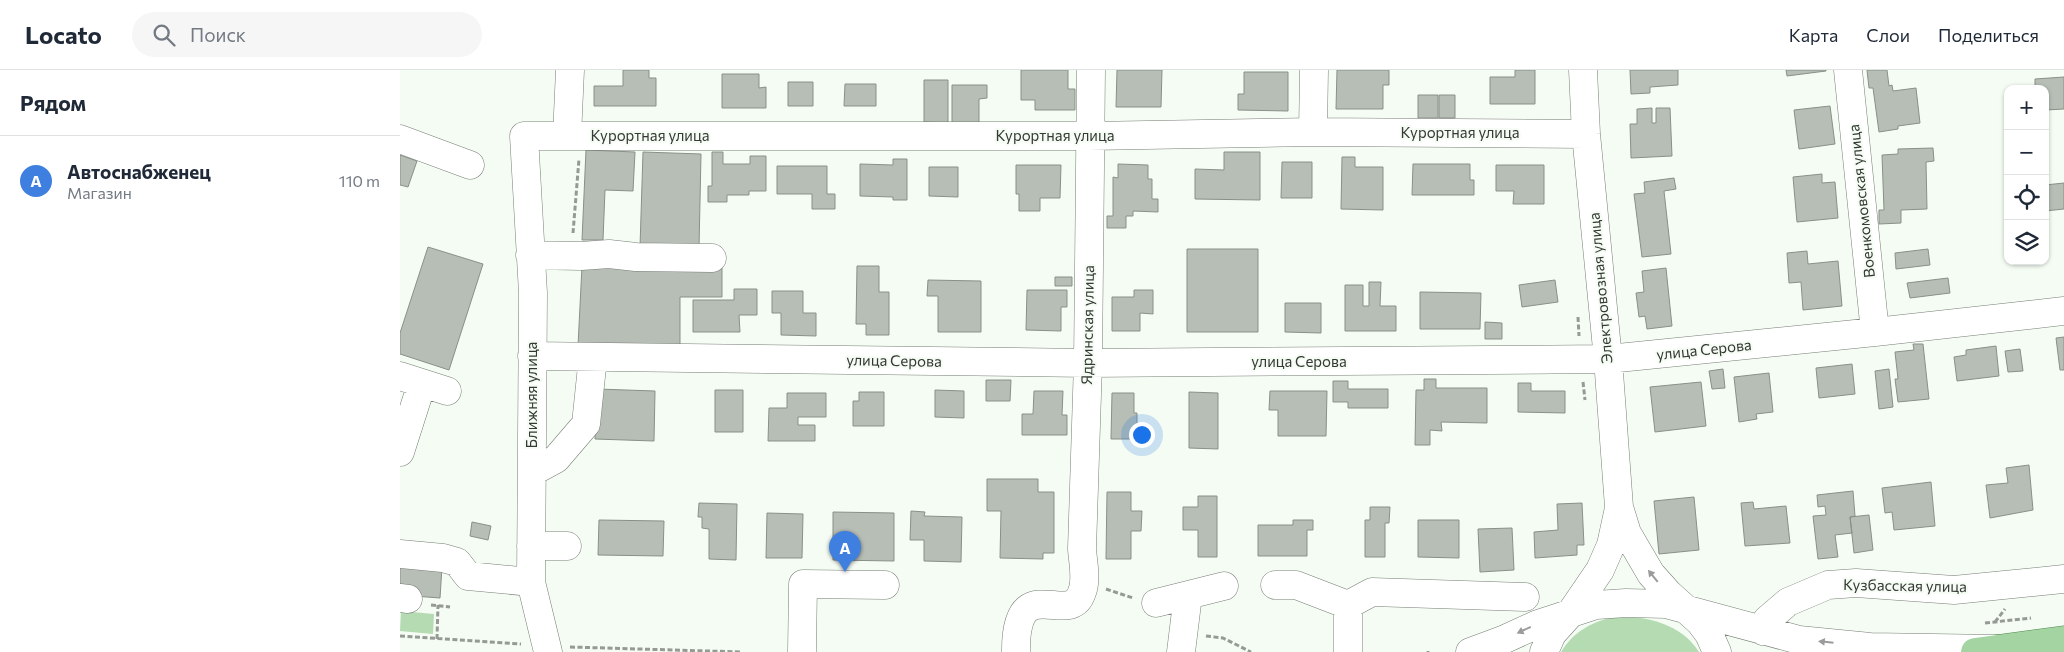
<!DOCTYPE html>
<html lang="ru">
<head>
<meta charset="utf-8">
<style>
	body { margin:0; font-family:Commissioner,sans-serif; background:#f6f6f7; color:#1f2937 }
	.controls { position:absolute; right:15px; top:15px; display:grid; overflow:hidden; border-radius:10px; box-shadow:0 1px 4px #0004 }
	.controls button { width:45px; height:45px; display:grid; place-items:center; padding:0; border:0; border-bottom:1px solid #e0e1e3; background:#fff; color:#1f2937; font:25px sans-serif }
	.you { position:absolute; left:741px; top:364px; width:18px; height:18px; margin:-12px; border:4px solid #fff; border-radius:50%; background:#1a73e8; box-shadow:0 0 0 8px #1a73e833 }
	.badge { display:grid; place-items:center; width:32px; height:32px; border-radius:50%; background:#ba357a; color:#fff; font-size:16px; font-weight:700 }
	.pin { position:absolute; translate:-50% -41px; filter:drop-shadow(0 1px 2px #0008) }
	.pin::after { content:''; position:absolute; top:26px; width:18px; height:15px; background:inherit; clip-path:polygon(0 0,100% 0,50% 100%) }
	.list { margin:0; padding:0; list-style:none }
	h2 { display:flex; justify-content:space-between; align-items:center; height:65px; margin:0; padding:0 20px; font-size:21px }
	h2 small { font-size:16px; font-weight:400; color:#747a83 }
	.list li { display:grid; grid-template-columns:32px 1fr auto; gap:15px; align-items:center; box-sizing:border-box; height:90px; padding:0 20px; border-top:1px solid #e0e1e3 }
	.list b { display:block; font-size:19px; white-space:nowrap }
	.list p { margin:0; font-size:16px; white-space:nowrap; color:#747a83 }
	.list em { font-size:16px; font-style:normal; color:#747a83 }
	.icon { flex:none; width:28px; height:28px; fill:none; stroke:currentColor; stroke-width:2; stroke-linecap:round; stroke-linejoin:round }
	.map { position:relative; flex:none; width:1664px; height:582px; overflow:hidden }
	header { display:flex; align-items:center; gap:30px; box-sizing:border-box; height:70px; padding:0 25px; background:#fff; border-bottom:1px solid #e0e1e3 }
	header strong { font-size:24px }
	nav { display:flex; gap:28px; margin-inline-start:auto; font-size:18px }
	.search { width:350px; height:45px; background:#f6f6f7; display:flex; align-items:center; gap:12px; box-sizing:border-box; padding:0 18px; border-radius:28px; color:#747a83; font-size:19px }
	main { display:flex }
	aside { flex:1; background:#fff }
	.map>svg:first-child { display:block }
</style>
</head>
<body>
<header>
<strong>Locato</strong>
<div class="search"><svg class="icon" aria-label="search" viewBox="0 0 24 24"><circle cx="10" cy="10" r="6"/><path d="M15 15l6 6"/></svg>Поиск</div>
<nav><a>Карта</a><a>Слои</a><a>Поделиться</a></nav>
</header>
<main>
<aside>
<h2>Рядом<small></small></h2>
<ul class="list">
<li><span class="badge" style="background:#3f7fe0">A</span><div><b>Автоснабженец</b><p>Магазин</p></div><em>110 m</em></li>
</ul>
</aside>
<div class="map">
<svg width="1664" height="582" viewBox="0 0 1664 582">
	<rect width="100%" height="100%" fill="#f4fcf3"/>
	<path fill="#b5dbb3" d="M1,541L34,544L33,564L0,561Z
		M1216,546C1246,546 1282,554 1299,582H1161C1174,561 1192,552 1216,546Z"/>
	<path fill="#b6beb6" stroke="#899088" d="M223,0H249V8H256V36H194V16H223Z
		M621,0H668V19H675V40H635V30H621Z
		M717,0H762L761,37H716Z
		M937,0H989V15H983V39H936Z
		M1115,0H1135V34H1090V7H1115Z
		M1230,0H1278V15L1250,17V23L1231,24Z
		M1386,0H1426V1L1387,6Z
		M1467,0H1487L1489,16L1492,15L1493,21L1516,18L1520,53L1498,56V59L1479,62L1473,18H1469Z
		M844,2H888V41L838,40V24H844Z
		M322,4H359V18L366,17V38H322Z
		M1664,7V39L1645,40V19H1635V9Z
		M524,10H548V53L524,52Z
		M388,12H413V36H388Z
		M445,14H476V36H444Z
		M552,15H587V28L579,29V57L552,56Z
		M1018,25H1038V48H1018Z
		M1039,25H1055V48H1039Z
		M1430,36L1435,74L1399,79L1394,40Z
		M1252,38V53H1256V38H1270L1272,86L1231,88L1230,54H1237V39Z
		M1533,78L1534,91L1526,92L1527,139L1501,140V153L1479,154V140H1484L1482,85L1498,84V79Z
		M186,80L235,82L233,121L205,120L203,170H182Z
		M243,82L301,84L299,178L240,177Z
		M312,82H323V94H350V86H366V121H349V125H327V132H308V116H312Z
		M824,82H860V130L795,129V99L824,100Z
		M0,85L17,91L8,117L0,115Z
		M942,87H955V97H983V140L941,139Z
		M493,89H507V130H493V127L460,126V94L493,95Z
		M882,92H912V128H881Z
		M718,94L748,95V109H752V129H758V142L733,141V146H726V158H707V146H713V107L718,108Z
		M1013,94H1070V110H1074V125H1012Z
		M616,95H661L660,128H640V141H619V124H616Z
		M1096,95H1144V134H1113L1114,121H1096Z
		M377,96H427V124H435V139H412V124H377Z
		M529,97H558V127L529,126Z
		M1422,104V113L1435,112L1438,148L1397,152L1393,107Z
		M1274,108L1276,119L1264,121L1271,184L1242,187L1234,124L1245,123L1244,112Z
		M1664,113V139L1645,141V115Z
		M28,177L83,194L49,300L0,284V263Z
		M787,179H858V262H787Z
		M1528,179L1530,195L1496,199L1495,183Z
		M1407,181L1408,194L1438,191L1442,236L1403,240L1401,212L1389,213L1387,183Z
		M182,196L322,198V227H280V278L178,276Z
		M457,196H479V222H489V265H466V254H456Z
		M1266,198L1272,256L1247,259L1245,246L1239,247L1236,223L1244,222L1242,201Z
		M655,207H672V216H655Z
		M1548,208L1550,223L1510,228L1507,213Z
		M528,210L581,211V262H538V226H527Z
		M1155,210L1158,232L1122,237L1119,215Z
		M969,212H981L980,236H996V261H945V215H963V236H969Z
		M334,219H357V245H339L340,262H293V230H334Z
		M627,220H667V237H661V261L626,260Z
		M734,220H753V244L740,243V261H712V227H734Z
		M372,221H403V243H416V266L381,265V243H372Z
		M1020,222L1081,223L1080,259H1020Z
		M885,233H921V263L885,262Z
		M1085,252L1102,253V269H1085Z
		M1664,267V300H1660L1656,268Z
		M1513,274H1523L1529,329L1498,332L1495,309H1498L1495,282L1514,280Z
		M1596,276L1599,306L1557,311L1554,287L1566,285V280Z
		M1620,279L1623,301L1608,302L1605,281Z
		M1452,294L1455,324L1419,328L1416,298Z
		M1323,299L1325,318L1312,319L1309,301Z
		M1489,299L1493,337L1479,339L1475,301Z
		M1369,303L1373,342L1356,344L1357,349L1339,352L1334,307Z
		M1024,309H1036V318H1087V353L1041,352L1042,361L1030,360V375H1015L1016,320H1024Z
		M586,310H611L610,331H586Z
		M933,311H948V319H988V338H948V332H933Z
		M1301,312L1306,356L1255,362L1250,317Z
		M1118,313H1131V321H1165V343L1118,342Z
		M197,319L255,321L254,371L195,369Z
		M315,320H343V362H315Z
		M535,320L564,321V348L535,347Z
		M634,321H663L662,345H667V365H622V344H633Z
		M870,321H927L926,366H878V340H869Z
		M459,322H484V356H453V331H459Z
		M789,322L818,323V379L789,378Z
		M387,323H426V347H398V355H415V371H368L369,338H387Z
		M712,323H734V343H737V369H711Z
		M1629,395L1633,440L1590,448L1586,415L1608,413L1606,398Z
		M587,409H638V422H654V483H643V489L600,488L601,441H587Z
		M1531,412L1535,456L1494,460L1492,442L1485,443L1482,418Z
		M1453,421L1455,446L1450,447L1452,463L1435,465L1438,487L1418,489L1413,446L1426,445L1425,436L1418,437L1417,425Z
		M707,422H731V441H742L741,461H731V489H706Z
		M798,426H817V487H798V460H783V437H798Z
		M1294,427L1299,480L1259,484L1254,431Z
		M1353,432L1354,439L1386,436L1390,473L1345,476L1341,433Z
		M299,433L337,434L336,490L309,489V459L302,458V447H298Z
		M1182,433L1184,475H1177V485L1135,488L1134,462L1158,460L1157,434Z
		M970,437H990L989,453H985V487H965V450H970Z
		M511,441L525,442L524,446L562,447L561,492L524,491V470H510Z
		M433,442L494,443V491L433,490Z
		M367,443L403,444L402,488H366Z
		M1469,445L1473,480L1454,483L1450,447Z
		M199,450L264,451L263,486L198,485Z
		M893,450H913V460H907V486H858V455H893Z
		M1018,450H1059V488L1018,487Z
		M72,452L91,456L88,470L70,466Z
		M1112,458L1114,500L1080,502L1078,459Z
		M0,494L42,497L40,528L0,525Z"/>
	<g fill="none" stroke-linecap="round" stroke-linejoin="round">
		<g stroke="#777e76" stroke-width="29">
			<path id="minor" d="M1183,0L1186,64L1208,289L1219,437L1227,463L1251,504L1269,524L1300,552L1309,564L1317,582
				M1448,0L1475,262
				M913,62L914,0
				M167,66L170,0
				M0,69L70,95
				M130,185L181,186L209,184L236,187L312,188
				M132,286L688,293L1208,289L1475,262L1664,241
				M0,306L47,321
				M0,382L22,313
				M132,402L156,389L186,354L193,287
				M131,476H167
				M0,484L43,488L57,492L68,506L131,512
				M875,515H896L948,535L972,522L1125,527
				M0,528L8,529
				M756,533L824,516
				M1363,561L1367,550L1388,532L1428,515L1456,513L1554,520L1664,509
				M148,582L131,512L133,223L124,66H690L913,62L1186,64
				M402,582L403,514L485,515
				M616,582C615,497 670,560 682,522C687,509 683,493 682,479L688,293L691,0
				M781,582L788,525
				M948,582V535
				M1070,582L1105,569L1138,554L1196,535L1226,533L1266,534L1399,570L1470,577L1597,579
				M1144,582L1152,564L1170,544L1200,500L1211,475L1219,438"/>
		</g>
		<g stroke="#548b52" stroke-width="29">
			<path id="major" d="M1575,582L1664,570"/>
		</g>
		<path stroke="#959a94" stroke-width="3" stroke-dasharray="5 2.5" stroke-linecap="butt" d="M173,163L179,89
			M1178,247L1179,266
			M1183,312L1185,330
			M706,519L733,528
			M31,535L50,537
			M1595,552L1605,539
			M1585,553L1631,548
			M0,566L121,574
			M806,566L823,568L851,582
			M37,569L38,535
			M170,577L342,582
			M1028,581V582"/>
		<use href="#minor" stroke="#fff" stroke-width="28"/>
		<use href="#major" stroke="#a3d4a1" stroke-width="28"/>
	</g>
	<defs><path id="oneway-solid" d="M-6-.8H1V-3.2L6.5 0L1 3.2V.8H-6Z" transform="scale(1.25)"/></defs>
	<g fill="#9a9c9a">
		<use href="#oneway-solid" transform="translate(1253 506) rotate(-129)"/>
		<use href="#oneway-solid" transform="translate(1124 560) rotate(155)"/>
		<use href="#oneway-solid" transform="translate(1426 572) rotate(-174)"/>
	</g>
	<g text-anchor="middle" stroke-width="4" stroke-linejoin="round" paint-order="stroke">
		<g font-size="15" fill="#353834" stroke="#f4fcf3">
			<text x="1060" y="68">Курортная улица</text>
			<text x="250" y="71">Курортная улица</text>
			<text x="655" y="71">Курортная улица</text>
			<text transform="translate(1462 131) rotate(-96)" y="5">Военкомовская улица</text>
			<text transform="translate(1201 218) rotate(-95)" y="5">Электровозная улица</text>
			<text transform="translate(688 255) rotate(-89)" y="5">Ядринская улица</text>
			<text transform="translate(1304 280) rotate(-6)" y="5">улица Серова</text>
			<text transform="translate(494 291) rotate(1)" y="5">улица Серова</text>
			<text x="899" y="297">улица Серова</text>
			<text transform="translate(132 325) rotate(-90)" y="5">Ближняя улица</text>
			<text transform="translate(1505 516) rotate(1)" y="5">Кузбасская улица</text>
		</g>
	</g>
</svg>
<div class="controls">
<button>+</button>
<button>−</button>
<button><svg class="icon" aria-label="locate" viewBox="0 0 24 24"><circle cx="12" cy="12" r="6"/><path d="M12 2v4M12 18v4M2 12h4M18 12h4"/></svg></button>
<button><svg class="icon" aria-label="layers" viewBox="0 0 24 24"><path d="M12 4l9 5-9 5-9-5zM3 14l9 5 9-5"/></svg></button>
</div>
<div class="you"></div>
<div class="pin badge" style="left:445px;top:502px;background:#3f7fe0">A</div>
</div>
</main>
</body>
</html>
